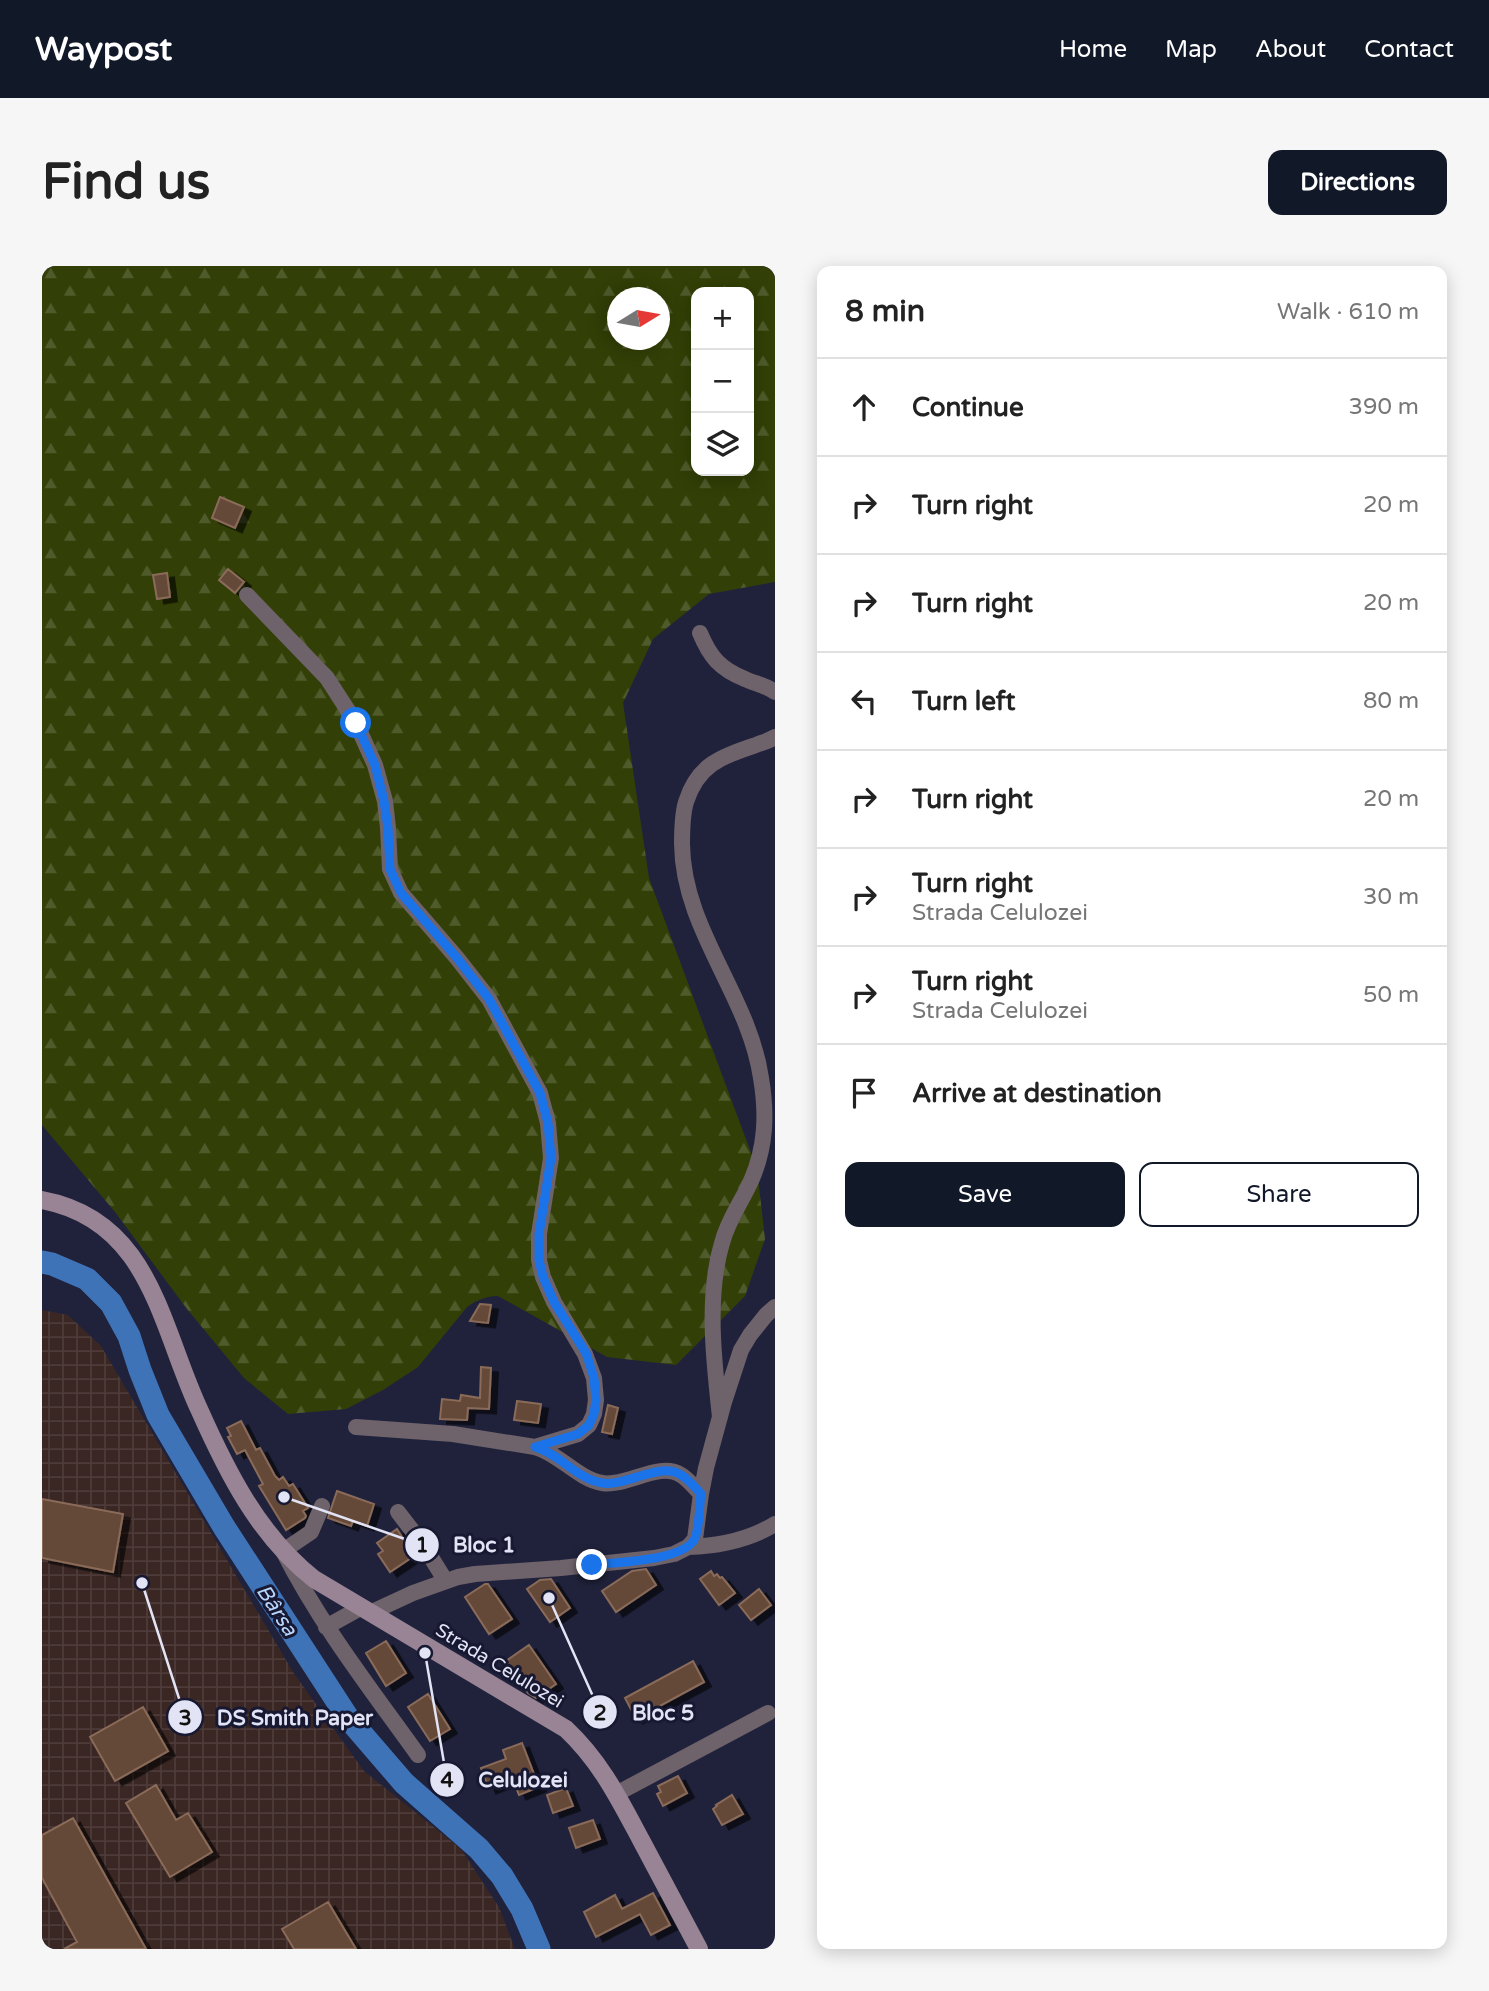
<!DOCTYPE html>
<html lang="en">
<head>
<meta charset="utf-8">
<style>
	body { margin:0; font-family:"Varela Round",sans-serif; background:#f6f6f6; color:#222 }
	.controls { position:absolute; right:21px; top:21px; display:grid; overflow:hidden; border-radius:14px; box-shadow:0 4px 18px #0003 }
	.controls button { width:63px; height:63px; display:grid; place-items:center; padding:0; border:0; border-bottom:2px solid #e0e0e0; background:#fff; color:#222; font:35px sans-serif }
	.compass { position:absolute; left:565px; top:21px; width:63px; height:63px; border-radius:50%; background:#fff; box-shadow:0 4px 18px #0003; rotate:79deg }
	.stop { position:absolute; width:21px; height:21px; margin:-16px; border:5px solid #1a73e8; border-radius:50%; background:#fff }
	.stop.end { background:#1a73e8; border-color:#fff; box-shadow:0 2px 7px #0008 }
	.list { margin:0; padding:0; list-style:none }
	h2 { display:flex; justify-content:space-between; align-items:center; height:91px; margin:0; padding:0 28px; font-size:30px }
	h2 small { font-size:23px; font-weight:400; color:#767676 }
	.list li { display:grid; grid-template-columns:46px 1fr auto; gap:21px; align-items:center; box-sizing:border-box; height:98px; padding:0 28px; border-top:2px solid #e0e0e0 }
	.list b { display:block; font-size:26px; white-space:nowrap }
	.list p { margin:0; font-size:23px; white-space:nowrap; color:#767676 }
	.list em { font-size:23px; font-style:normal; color:#767676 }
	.actions { display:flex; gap:14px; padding:21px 28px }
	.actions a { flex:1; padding:16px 0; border:2px solid #111827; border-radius:14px; text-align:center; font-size:24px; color:#111827 }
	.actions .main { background:#111827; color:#fff }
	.icon { flex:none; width:38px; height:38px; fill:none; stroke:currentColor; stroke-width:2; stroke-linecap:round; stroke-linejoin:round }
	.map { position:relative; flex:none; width:733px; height:1683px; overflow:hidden; border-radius:14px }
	header { display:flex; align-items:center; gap:42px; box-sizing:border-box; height:98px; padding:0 35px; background:#111827; color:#fff }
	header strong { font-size:33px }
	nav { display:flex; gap:38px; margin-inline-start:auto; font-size:24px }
	.intro { display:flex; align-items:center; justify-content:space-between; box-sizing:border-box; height:168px; padding:0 42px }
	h1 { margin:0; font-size:49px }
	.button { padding:18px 32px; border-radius:14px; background:#111827; color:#fff; font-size:24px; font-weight:700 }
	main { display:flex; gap:42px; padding:0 42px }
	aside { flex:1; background:#fff; border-radius:14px; box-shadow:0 4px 18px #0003 }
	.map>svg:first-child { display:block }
</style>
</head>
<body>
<header>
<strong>Waypost</strong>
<nav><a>Home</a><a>Map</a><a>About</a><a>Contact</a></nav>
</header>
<div class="intro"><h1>Find us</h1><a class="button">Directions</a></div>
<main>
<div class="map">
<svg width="733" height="1683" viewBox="0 0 733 1683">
	<defs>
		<pattern id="industrial-grid" width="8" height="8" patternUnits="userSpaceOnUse" patternTransform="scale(1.75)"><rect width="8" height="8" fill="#3a2623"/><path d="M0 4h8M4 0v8" fill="none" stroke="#4d3b39"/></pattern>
		<pattern id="forest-firs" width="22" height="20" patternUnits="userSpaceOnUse" patternTransform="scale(1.75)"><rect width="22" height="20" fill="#323f06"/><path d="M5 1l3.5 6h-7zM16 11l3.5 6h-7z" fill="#4f5b2b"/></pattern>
		<filter id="shadow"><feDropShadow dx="7" dy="4.5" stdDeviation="0" flood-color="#0009"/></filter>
	</defs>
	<rect width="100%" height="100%" fill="#20223b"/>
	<path fill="url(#industrial-grid)" d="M0,1044L26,1049L59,1080L251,1406L322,1505L419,1583L457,1641L473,1683H0Z"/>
	<path fill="url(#forest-firs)" fill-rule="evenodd" d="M0,0H733V316L667,328L611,373L581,437L607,612L715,903L723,973L703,1030L634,1099L565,1091L456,1030C444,1030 435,1034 425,1041L376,1101L341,1124L304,1143L246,1148L202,1112L145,1043L73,946L0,859ZM654,26H707V205H654ZM576,32H618V74H576Z"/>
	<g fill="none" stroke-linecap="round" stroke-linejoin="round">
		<path stroke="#3f73b8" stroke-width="23" d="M0,996L10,998L45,1013L69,1037L87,1070L98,1104L116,1149L182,1261L306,1452L362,1517L437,1583L460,1610L480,1643L497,1683"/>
	</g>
	<path fill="#654837" stroke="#8a6b59" stroke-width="2" filter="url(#shadow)" d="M178,231L202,241L193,262L170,252Z
		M186,303L202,316L193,327L177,314Z
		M125,307L128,331L115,333L111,309Z
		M438,1038L449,1039L446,1057L428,1055Z
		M439,1101L449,1102L447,1143L426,1142L425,1154L398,1153L400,1133L418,1135L419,1129L438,1132Z
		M475,1135L499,1138L496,1157L472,1154Z
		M566,1139L576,1142L570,1168L560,1166Z
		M199,1155L214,1184L218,1182L233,1210L237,1214L241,1211L247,1220L251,1218L266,1242L261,1245L264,1250L263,1252L244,1264L217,1220L221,1218L203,1184L195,1188L186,1171L189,1170L185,1162Z
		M295,1225L332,1238L325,1260L311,1255L309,1260L286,1252Z
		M0,1233L81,1248L71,1306L0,1292Z
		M355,1263L372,1290L348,1306L336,1288L341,1285L335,1277Z
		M604,1303L614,1319L574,1346L560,1325L590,1305Z
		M669,1305L672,1310L675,1308L678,1312L680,1311L693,1327L677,1339L658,1313Z
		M509,1313L528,1342L508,1356L485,1323L498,1314Z
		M443,1318H446L470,1353L447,1368L423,1331Z
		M717,1323L729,1339L709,1354L697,1339Z
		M344,1375L364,1407L344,1420L324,1387Z
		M487,1379L514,1418L494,1432L486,1427L464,1395Z
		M651,1395L662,1416L594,1453L583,1432Z
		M386,1428L408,1463L388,1475L366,1441Z
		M101,1441L126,1485L73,1515L48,1471Z
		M480,1477L497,1521L477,1529L471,1514L447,1523L439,1502L464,1493L461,1484Z
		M636,1510L645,1527L621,1540L615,1528L619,1526L616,1520Z
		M114,1519L134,1554L146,1547L170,1586L128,1611L84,1537Z
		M524,1522L531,1540L511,1547L505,1529Z
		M690,1529L701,1548L680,1559L671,1543L675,1540L674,1539Z
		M31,1552L104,1683H22L35,1676L0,1612V1569Z
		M551,1554L558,1573L534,1582L527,1562Z
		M611,1627L628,1659L609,1669L598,1648L554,1671L542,1646L573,1629L580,1643Z
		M286,1636L314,1683H252L240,1663Z"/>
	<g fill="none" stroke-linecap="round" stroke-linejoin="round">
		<path stroke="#6e626b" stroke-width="16" d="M205,329L285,412L314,457L333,499L343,535L346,562L348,603L359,627L415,692L447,733L498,827L506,857L509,892L497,968V994L501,1011L512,1036L543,1088L552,1112L554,1134L552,1148L547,1159L536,1168L493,1181
			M658,367C668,391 678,403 703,413C714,418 723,419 733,426
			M678,1151C672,1097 664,1030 680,977C686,954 699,937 709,915C724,881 725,848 719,812C707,729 641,664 640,578C640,564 640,549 644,536C656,498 679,491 714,479C721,476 727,475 733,471
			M314,1161L411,1168L493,1181C518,1188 536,1213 560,1217C585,1221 617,1195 639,1209C646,1213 652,1221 659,1228
			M280,1240L269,1266L241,1285C278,1358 328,1422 376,1489
			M356,1246L382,1280L403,1314
			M646,1281C676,1280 707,1274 733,1258
			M330,1346L371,1327L416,1311L433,1308L519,1302L612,1292L632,1288L646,1281L653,1273L659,1228L664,1202L682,1136L699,1084L708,1069L724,1049L733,1041
			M284,1361L320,1341
			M574,1528L726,1447"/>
		<path stroke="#988494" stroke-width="18" d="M0,934C108,954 118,1059 157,1143C185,1206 217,1270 272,1313L524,1463C559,1496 577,1533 599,1574C618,1610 638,1647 657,1683"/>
	</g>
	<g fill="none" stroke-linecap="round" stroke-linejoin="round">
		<path stroke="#1a73e8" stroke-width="9" d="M314,457L333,499L342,535L346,562L348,603L359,627L415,692L447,733L498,827L506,857L509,892L497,968V994L501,1011L512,1036L544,1087L552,1112L554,1134L552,1148L547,1159L536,1168L493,1181C518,1188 535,1213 560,1217C584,1221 618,1195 639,1209C646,1213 653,1221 659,1228C657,1241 658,1259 653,1272C644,1295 572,1296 550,1299"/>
	</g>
	<g text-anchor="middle" stroke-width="6" stroke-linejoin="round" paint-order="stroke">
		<g font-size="19" fill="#e2e4f6" stroke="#171831">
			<text transform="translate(458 1399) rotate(31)" y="7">Strada Celulozei</text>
		</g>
		<g font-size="21" font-style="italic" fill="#b8d4fa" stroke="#171831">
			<text transform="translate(235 1344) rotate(57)" y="7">Bârsa</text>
		</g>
	</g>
	<path fill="none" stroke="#e2e4f6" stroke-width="2.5" d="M242 1231L380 1279M507 1332L558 1446M100 1317L143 1451M383 1387L405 1514"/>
	<g fill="#e2e4f6" stroke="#171831" stroke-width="2.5">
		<circle cx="242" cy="1231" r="7"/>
		<circle cx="507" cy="1332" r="7"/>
		<circle cx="100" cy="1317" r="7"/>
		<circle cx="383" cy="1387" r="7"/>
		<circle cx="380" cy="1279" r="18"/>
		<circle cx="558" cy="1446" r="18"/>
		<circle cx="143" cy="1451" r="18"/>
		<circle cx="405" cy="1514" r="18"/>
	</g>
	<g font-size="21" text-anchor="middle" font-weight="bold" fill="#111">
		<text x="380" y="1286">1</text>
		<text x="558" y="1454">2</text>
		<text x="143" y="1459">3</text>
		<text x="405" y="1521">4</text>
	</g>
	<g font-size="21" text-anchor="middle" font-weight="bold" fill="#e2e4f6" stroke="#171831" stroke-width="6" stroke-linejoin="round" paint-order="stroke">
		<text x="442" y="1286">Bloc 1</text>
		<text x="621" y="1454">Bloc 5</text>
		<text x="253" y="1459">DS Smith Paper</text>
		<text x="481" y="1521">Celulozei</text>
	</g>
</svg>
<div class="controls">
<button>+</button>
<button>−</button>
<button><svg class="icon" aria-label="layers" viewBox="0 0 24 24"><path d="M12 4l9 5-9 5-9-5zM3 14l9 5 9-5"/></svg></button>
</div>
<svg class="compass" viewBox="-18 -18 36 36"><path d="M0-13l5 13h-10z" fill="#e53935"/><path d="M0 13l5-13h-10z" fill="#767676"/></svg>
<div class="stop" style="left:314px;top:457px"></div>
<div class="stop end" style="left:550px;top:1299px"></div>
</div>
<aside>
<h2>8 min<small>Walk · 610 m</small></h2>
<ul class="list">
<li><svg class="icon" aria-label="ahead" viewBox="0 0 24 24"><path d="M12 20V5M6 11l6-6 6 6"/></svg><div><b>Continue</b></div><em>390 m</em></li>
<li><svg class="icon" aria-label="right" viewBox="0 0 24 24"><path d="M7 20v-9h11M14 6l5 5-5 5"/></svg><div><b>Turn right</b></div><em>20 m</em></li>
<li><svg class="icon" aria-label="right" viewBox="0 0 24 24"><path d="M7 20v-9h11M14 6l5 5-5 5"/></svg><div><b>Turn right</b></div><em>20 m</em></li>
<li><svg class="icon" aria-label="left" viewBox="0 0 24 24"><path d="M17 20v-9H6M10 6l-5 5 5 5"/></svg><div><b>Turn left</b></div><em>80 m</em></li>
<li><svg class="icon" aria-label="right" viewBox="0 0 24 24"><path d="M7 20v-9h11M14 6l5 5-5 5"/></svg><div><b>Turn right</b></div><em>20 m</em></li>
<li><svg class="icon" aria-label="right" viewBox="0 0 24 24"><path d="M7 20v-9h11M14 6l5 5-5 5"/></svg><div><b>Turn right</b><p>Strada Celulozei</p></div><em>30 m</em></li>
<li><svg class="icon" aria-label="right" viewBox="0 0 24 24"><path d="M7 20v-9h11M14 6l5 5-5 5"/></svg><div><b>Turn right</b><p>Strada Celulozei</p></div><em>50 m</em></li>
<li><svg class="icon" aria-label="arrive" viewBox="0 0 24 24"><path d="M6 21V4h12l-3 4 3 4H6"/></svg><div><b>Arrive at destination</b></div></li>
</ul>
<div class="actions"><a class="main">Save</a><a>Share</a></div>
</aside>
</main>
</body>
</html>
